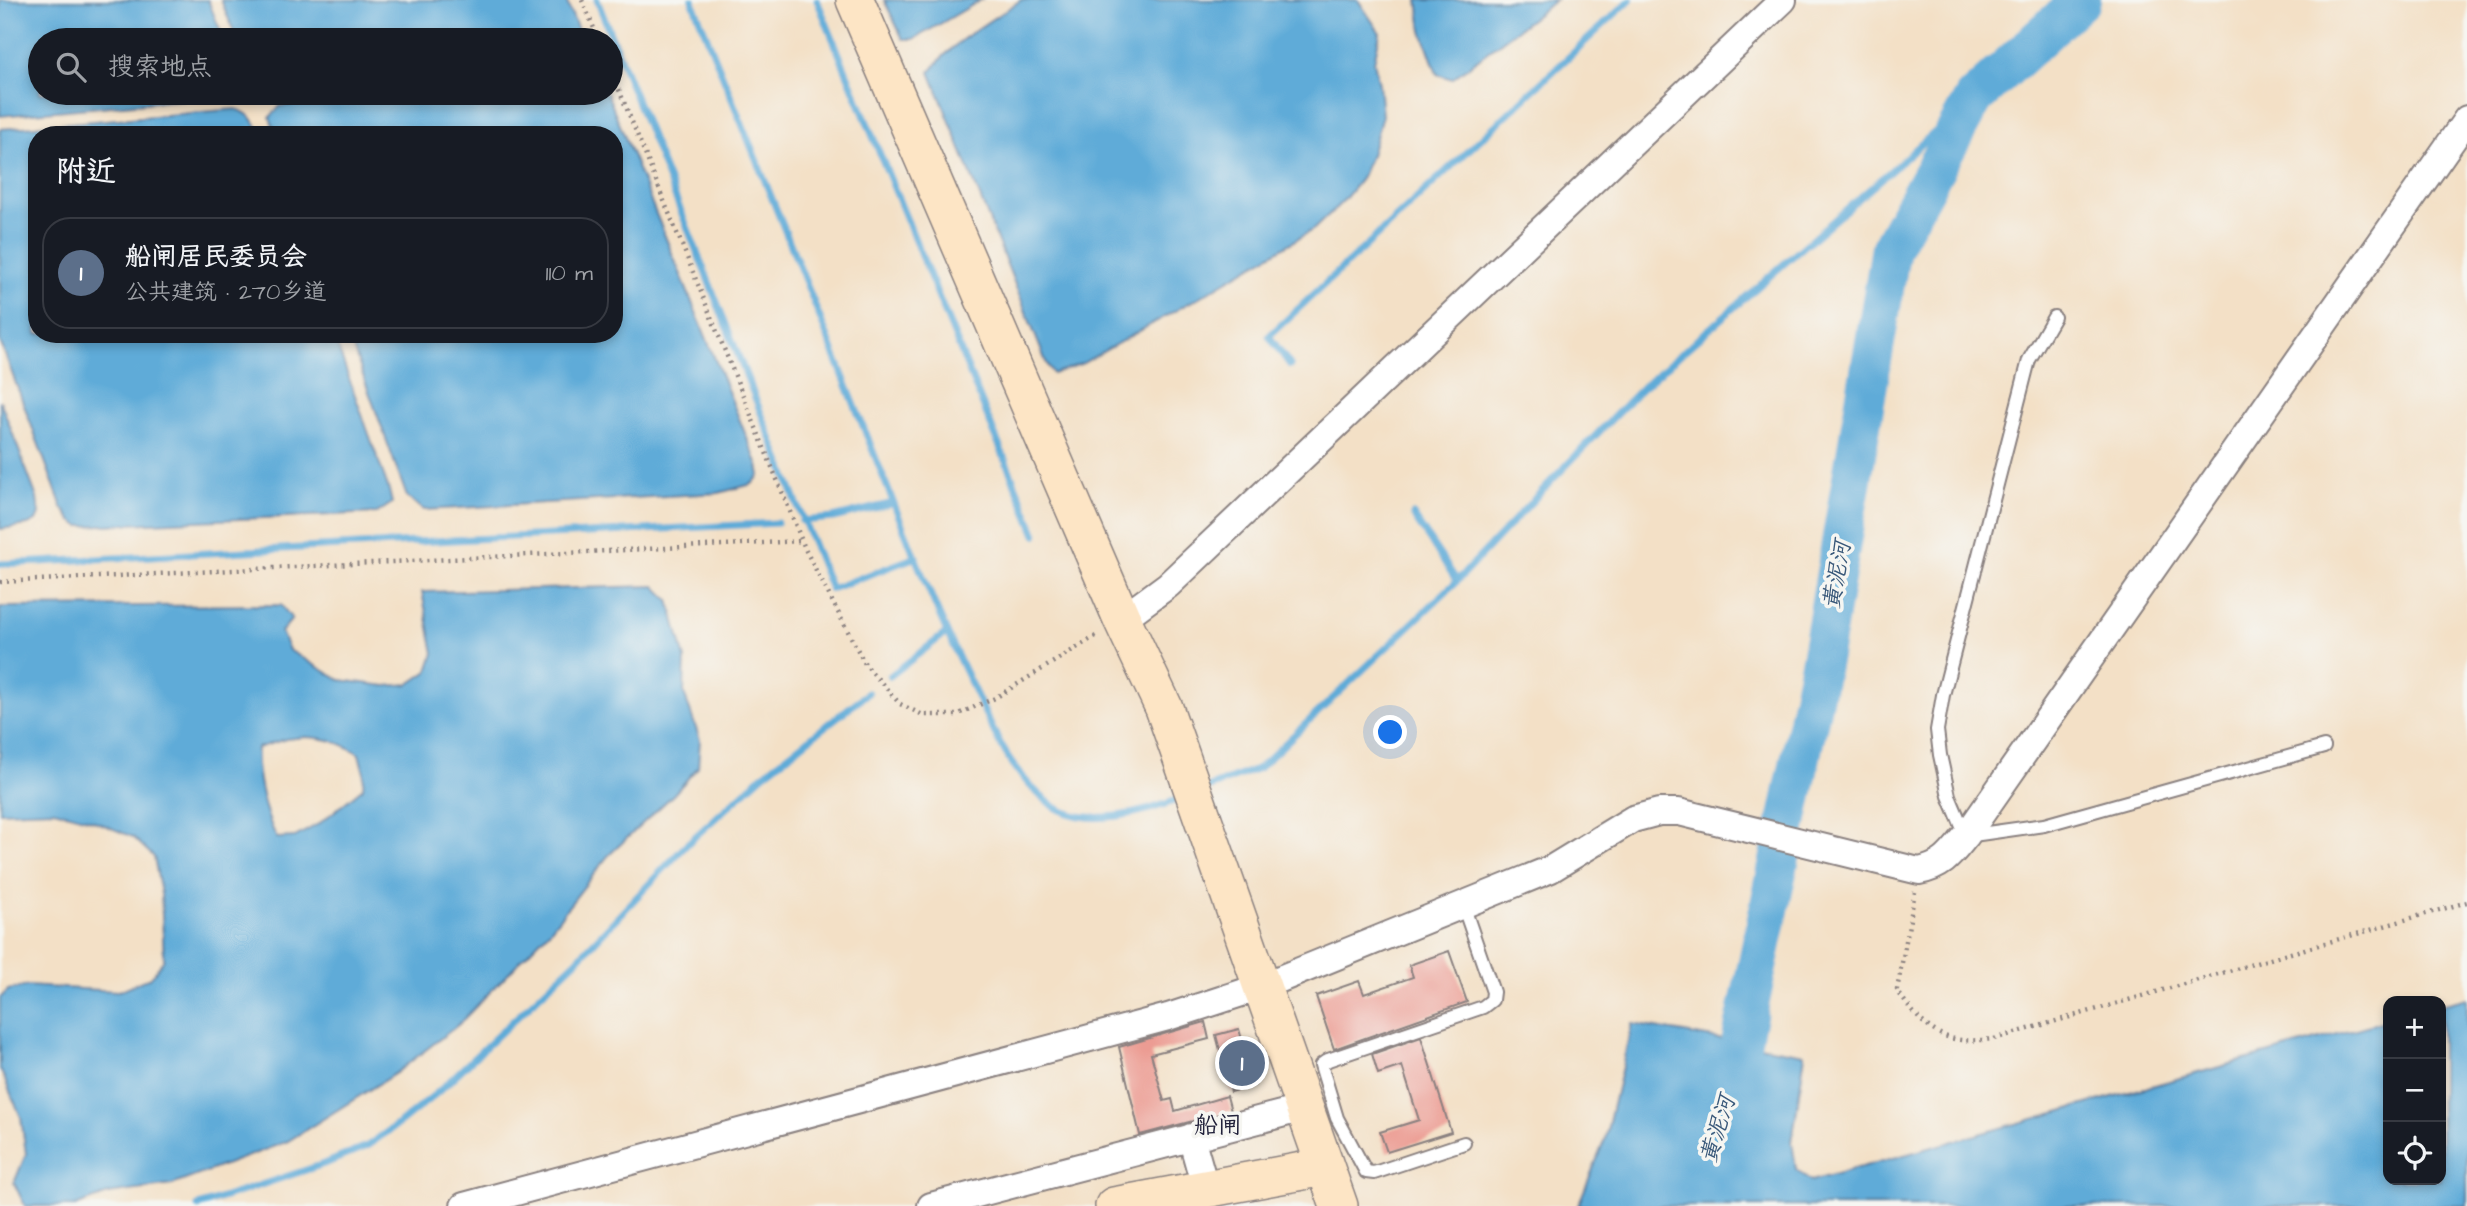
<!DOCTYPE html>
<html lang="zh">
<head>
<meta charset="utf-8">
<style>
	body { margin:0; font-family:"Architects Daughter","LXGW WenKai TC",sans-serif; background:#20242c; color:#f1f3f6 }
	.controls { position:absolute; right:21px; bottom:21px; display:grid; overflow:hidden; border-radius:14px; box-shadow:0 4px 10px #0003 }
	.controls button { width:63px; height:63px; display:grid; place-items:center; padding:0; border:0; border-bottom:2px solid #363941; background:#171b24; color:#f1f3f6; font:35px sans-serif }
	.you { position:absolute; left:1391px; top:733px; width:24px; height:24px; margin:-18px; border:5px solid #fff; border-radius:50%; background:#1a73e8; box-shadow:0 0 0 10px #1a73e833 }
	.badge { display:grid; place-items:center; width:46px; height:46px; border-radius:50%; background:#d690ce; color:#fff; font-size:23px; font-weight:700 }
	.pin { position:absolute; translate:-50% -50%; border:4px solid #fff; box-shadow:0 2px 7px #0006 }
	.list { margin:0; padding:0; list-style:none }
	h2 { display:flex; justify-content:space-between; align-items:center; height:91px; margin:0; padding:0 28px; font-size:30px }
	h2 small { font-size:23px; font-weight:400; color:#9ea1a6 }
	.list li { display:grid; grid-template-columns:46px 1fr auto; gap:21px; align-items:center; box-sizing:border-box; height:112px; margin:0 14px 14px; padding:0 14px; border:2px solid #363941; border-radius:28px }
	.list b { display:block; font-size:26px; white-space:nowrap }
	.list p { margin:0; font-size:23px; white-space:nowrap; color:#9ea1a6 }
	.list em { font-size:23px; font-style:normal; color:#9ea1a6 }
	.icon { flex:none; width:38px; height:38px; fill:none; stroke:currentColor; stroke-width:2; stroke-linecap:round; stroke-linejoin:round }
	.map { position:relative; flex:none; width:2467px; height:1206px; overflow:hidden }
	.search { position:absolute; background:#171b24; box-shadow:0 4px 10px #0003; left:28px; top:28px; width:595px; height:77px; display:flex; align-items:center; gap:18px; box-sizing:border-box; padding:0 24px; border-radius:38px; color:#9ea1a6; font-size:26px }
	.panel { position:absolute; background:#171b24; box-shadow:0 4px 10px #0003; left:28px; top:126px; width:595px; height:217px; border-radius:28px }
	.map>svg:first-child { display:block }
</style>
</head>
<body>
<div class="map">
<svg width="2467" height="1206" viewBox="0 0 2467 1206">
	<rect width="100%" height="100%" fill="#f6f6f2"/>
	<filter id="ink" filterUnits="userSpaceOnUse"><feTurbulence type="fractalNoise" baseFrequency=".0143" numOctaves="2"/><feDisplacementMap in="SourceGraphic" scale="14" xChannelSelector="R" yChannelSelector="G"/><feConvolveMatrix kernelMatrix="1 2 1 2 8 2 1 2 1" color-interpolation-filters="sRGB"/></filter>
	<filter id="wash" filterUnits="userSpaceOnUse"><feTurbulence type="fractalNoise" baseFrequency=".00686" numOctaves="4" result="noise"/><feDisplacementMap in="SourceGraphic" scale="28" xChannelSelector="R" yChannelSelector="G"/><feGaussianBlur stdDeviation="1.57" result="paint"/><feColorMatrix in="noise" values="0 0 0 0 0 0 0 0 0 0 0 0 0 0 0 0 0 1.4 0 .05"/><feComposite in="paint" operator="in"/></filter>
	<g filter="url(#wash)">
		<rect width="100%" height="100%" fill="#f3e0c6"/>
		<path fill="#5fabd8" stroke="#40668a" stroke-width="2" fill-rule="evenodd" d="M0,0H208L224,40H40V93H234L233,95L0,116Z
			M221,0H566L582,40H237Z
			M884,0H981L914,39H903Z
			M1021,0H1358L1380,33L1374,62L1379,84L1382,116L1371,155L1361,179L1344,200L1314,229L1196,299L1083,363L1053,374L1046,362L930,72C953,41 989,22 1021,0Z
			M1418,0H1556L1452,79L1437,74L1422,31Z
			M413,93H607L758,465L760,475L752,484L719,493L424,510L407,497L348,334H614V135H276L270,117L280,106Z
			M236,109C251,114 255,120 260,135H37V334H333L389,490L392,503L377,513L80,526L72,521L62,507L0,341V129Z
			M0,400L37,498L39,514L36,521L28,525L0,529Z
			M655,586L669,600L685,659L684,693L700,740L698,767L674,794L608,856L550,930L459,1024L396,1073L288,1141L172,1185L108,1194L75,1206H25L14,1183L26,1154L21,1117L0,1069V998L8,990L27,986L119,991L151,977L164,959L161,894L154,857L133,837L92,820L54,810L0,812V607L281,605L292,619L281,632L289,650L340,680L386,686L409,684L428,671L434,653L422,592ZM305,737C326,738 341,742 359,754L364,773L363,788L320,823L295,837L277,838C265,816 255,774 257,748L286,739Z
			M2467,998V1206H1578L1605,1139L1632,1024L1805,1054L1792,1142L1796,1169L1811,1181L2388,1020V1180H2441V1005Z"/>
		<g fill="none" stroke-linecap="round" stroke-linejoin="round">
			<path stroke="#5fabd8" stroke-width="7" d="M597,0L831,589L916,557
				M692,0C750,143 808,287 865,431C899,516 931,602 971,684C993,729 1010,775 1052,805C1087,830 1148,812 1184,797
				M817,0L1036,535
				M1290,365L1269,336L1630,0
				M1413,515L1457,581
				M802,521L833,518L894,503
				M0,564L777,523
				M890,676L946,633
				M1205,789L1259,768L1457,581L1555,477L1644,386L1974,98
				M198,1206L327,1163L367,1146L401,1122L438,1092L577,960L689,842L763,775L868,693"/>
			<path stroke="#5fabd8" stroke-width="40" d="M1727,1095L1736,1068L1822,655L1891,248L1974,98L2081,0"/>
		</g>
		<g id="blocks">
			<path fill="#ec9c93" d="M1449,951L1467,1002L1334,1049L1316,996L1359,981L1364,994L1413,977L1409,965Z
				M1205,1022L1209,1039L1151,1054L1164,1101L1172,1099L1175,1111L1227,1096L1231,1111L1140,1135L1119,1047Z
				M1239,1029L1255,1085L1231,1092L1216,1035Z
				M1421,1037L1451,1132L1387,1152L1380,1132L1419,1120L1402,1066L1378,1074L1372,1054Z"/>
		</g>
	</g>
	<g filter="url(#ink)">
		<use href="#blocks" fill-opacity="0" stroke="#8a8180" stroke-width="2"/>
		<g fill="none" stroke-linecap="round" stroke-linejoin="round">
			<g stroke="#8a8180" stroke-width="16">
				<path id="lane" d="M2054,317L2029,360L1943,695L1937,730L1940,755L1949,796L1966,836L2044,825L2324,747
					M1463,905L1493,992L1492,1000L1483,1007L1328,1060L1321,1065L1337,1118L1366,1172L1374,1173L1464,1143"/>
			</g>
			<g stroke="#8a8180" stroke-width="30">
				<path id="street" d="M1122,619L1168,585L1783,0
					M1191,1137L1206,1190
					M464,1206L1168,1017L1263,986L1551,869L1633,819L1659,812H1679L1919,871C1944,866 1951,854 1966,836L2467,119
					M931,1206L1304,1108"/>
			</g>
			<g stroke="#8a8180" stroke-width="40">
				<path id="secondary" d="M855,0L1122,619L1164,708L1339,1206
					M1114,1206L1324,1167"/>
			</g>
			<path stroke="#8a8180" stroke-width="4.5" stroke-dasharray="2 5" stroke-linecap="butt" d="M582,0L599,40
				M611,70L806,551L865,664L900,704L923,715H956L995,698L1099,634
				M0,582L802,541
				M1915,892L1897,990C1912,1013 1931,1037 1961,1040C1972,1041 1983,1040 1994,1039L2467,902"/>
			<use href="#lane" stroke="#fff" stroke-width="12"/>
			<use href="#street" stroke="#fff" stroke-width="26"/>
			<use href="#secondary" stroke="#fde5c5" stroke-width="37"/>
		</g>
	</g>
	<g text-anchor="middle" stroke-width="7" stroke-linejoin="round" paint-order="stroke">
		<g font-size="23" font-style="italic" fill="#3a597a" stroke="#f6f6f2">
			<text transform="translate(1836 575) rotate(-80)" y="8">黄泥河</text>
			<text transform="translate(1717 1129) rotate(-73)" y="8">黄泥河</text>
		</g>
		<g font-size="24" fill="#22223b" stroke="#f6f6f2">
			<text x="1218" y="1133">船闸</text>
		</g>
	</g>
</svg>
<div class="controls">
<button>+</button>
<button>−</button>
<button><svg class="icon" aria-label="locate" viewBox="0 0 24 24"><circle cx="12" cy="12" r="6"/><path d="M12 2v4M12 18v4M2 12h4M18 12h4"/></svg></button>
</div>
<div class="you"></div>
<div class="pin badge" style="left:1242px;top:1063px;background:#5c6f8a">1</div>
<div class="search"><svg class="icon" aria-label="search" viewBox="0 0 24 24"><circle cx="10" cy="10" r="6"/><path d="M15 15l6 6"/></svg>搜索地点</div>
<section class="panel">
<h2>附近<small></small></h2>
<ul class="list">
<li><span class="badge" style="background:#5c6f8a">1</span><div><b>船闸居民委员会</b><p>公共建筑 · 270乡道</p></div><em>110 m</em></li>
</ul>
</section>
</div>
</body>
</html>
